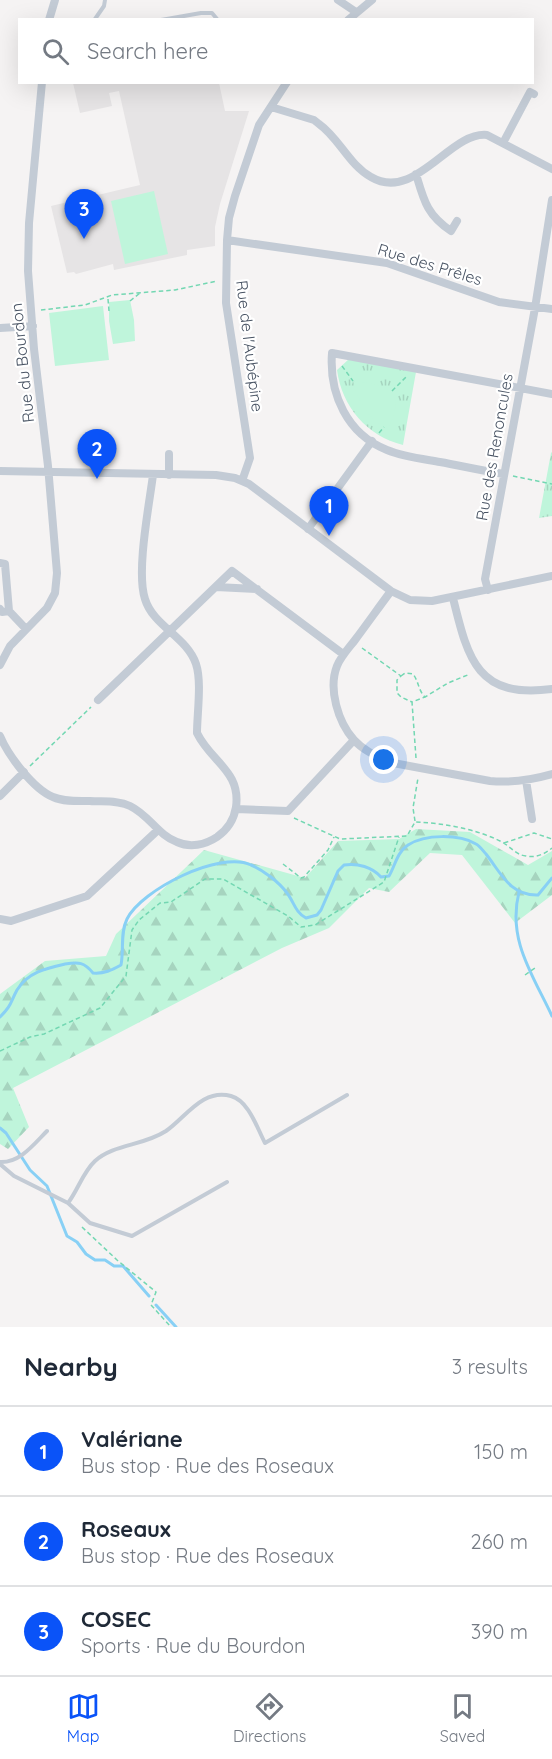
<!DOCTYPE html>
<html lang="en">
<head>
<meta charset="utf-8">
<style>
	body { margin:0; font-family:Quicksand,sans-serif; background:#f6f6f7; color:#1f2937 }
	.you { position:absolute; left:384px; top:760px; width:21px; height:21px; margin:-15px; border:4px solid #fff; border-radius:50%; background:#1a73e8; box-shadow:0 0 0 9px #1a73e833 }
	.badge { display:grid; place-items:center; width:39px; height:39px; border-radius:50%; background:#0a53f8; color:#fff; font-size:20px; font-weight:700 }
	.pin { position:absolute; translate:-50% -50px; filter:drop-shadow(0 2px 3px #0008) }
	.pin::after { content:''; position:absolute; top:32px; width:21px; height:18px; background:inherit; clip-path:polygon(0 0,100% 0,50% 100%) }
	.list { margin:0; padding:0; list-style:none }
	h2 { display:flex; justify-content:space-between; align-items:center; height:78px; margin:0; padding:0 24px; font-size:26px }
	h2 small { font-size:20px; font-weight:400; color:#747a83 }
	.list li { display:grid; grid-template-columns:39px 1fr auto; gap:18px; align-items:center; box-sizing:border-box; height:90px; padding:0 24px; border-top:2px solid #e0e1e3 }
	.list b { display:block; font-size:22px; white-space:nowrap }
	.list p { margin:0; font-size:20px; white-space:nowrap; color:#747a83 }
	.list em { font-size:20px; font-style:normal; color:#747a83 }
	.icon { flex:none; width:33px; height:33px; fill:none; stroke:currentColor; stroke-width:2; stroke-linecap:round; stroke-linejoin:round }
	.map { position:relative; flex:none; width:552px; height:1327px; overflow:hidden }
	.search { position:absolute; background:#fff; box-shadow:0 6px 24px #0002; left:18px; right:18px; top:18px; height:66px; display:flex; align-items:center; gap:15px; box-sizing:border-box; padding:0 21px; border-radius:0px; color:#747a83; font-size:22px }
	.sheet { height:348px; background:#fff }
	nav { display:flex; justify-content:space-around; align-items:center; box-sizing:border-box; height:84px; border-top:2px solid #e0e1e3; background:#fff; font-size:16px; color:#747a83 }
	nav a { display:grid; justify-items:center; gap:3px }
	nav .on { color:#0a53f8 }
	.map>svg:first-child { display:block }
</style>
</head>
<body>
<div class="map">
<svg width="552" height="1327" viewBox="0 0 552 1327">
	<defs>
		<pattern id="grass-tufts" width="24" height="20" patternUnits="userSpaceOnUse" patternTransform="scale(1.5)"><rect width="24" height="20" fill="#bff5db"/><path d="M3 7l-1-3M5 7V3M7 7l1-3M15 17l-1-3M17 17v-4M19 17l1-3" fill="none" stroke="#a6d4bf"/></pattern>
		<pattern id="forest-firs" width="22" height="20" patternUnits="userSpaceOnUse" patternTransform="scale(1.5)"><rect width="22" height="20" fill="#bff5db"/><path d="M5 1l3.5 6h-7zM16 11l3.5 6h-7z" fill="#a6d4bf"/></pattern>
	</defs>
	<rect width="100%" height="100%" fill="#f5f3f3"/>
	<path fill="#e6e4e5" d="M73,83H219L225,111H249L220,204L215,227V246L187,250V255L114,270L113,264L76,274L74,272L67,273L51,206L140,185L119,91L109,93L112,106L80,113Z"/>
	<path fill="url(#grass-tufts)" d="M349,359L416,372L403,445C367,436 342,407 337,370Z
		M552,452V516L539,518L551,453Z"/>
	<path fill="url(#forest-firs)" d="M416,829L470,832L528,865L552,851V895L515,923L462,855L430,853L389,892L369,888L329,928L282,948L13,1088L29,1127L8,1149L0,1144V994L45,961L106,956L116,934L204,850L305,878L338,841L399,839Z"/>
	<path fill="#bff5db" d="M154,191L168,254L125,264L111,201Z
		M130,300L134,320L135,341L113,344L109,321V302Z
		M103,306L109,360L55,366L49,313Z
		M353,381C385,385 407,387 389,427L387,428C369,421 357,399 353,381Z"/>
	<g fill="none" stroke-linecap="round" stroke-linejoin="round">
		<path stroke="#88d0f5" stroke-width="3" d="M519,892C507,940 533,975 552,1016
			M0,1017C12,1005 10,1003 17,990C28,972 47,968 65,964C79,962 84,962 93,973C104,974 112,970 121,965C124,950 120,933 127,919C141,890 220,850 251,865C263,870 279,882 287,893C294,902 295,912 306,918L317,915L321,910L338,871L344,865C358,863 372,867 381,877L389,876C395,866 397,852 408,845C425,834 459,834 476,844C480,846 483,851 486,854C501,873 510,896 538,895L552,878
			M0,1128L6,1133L30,1170L47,1186L67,1236L77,1242L86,1254L95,1260H105L114,1266H123L149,1296
			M156,1305L176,1327"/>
		<path stroke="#73d7b2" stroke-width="1.5" stroke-dasharray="4.5 3" stroke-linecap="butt" d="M108,299L109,311
			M130,301L140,293
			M41,310L85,305L112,295L175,290L217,281
			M342,366L353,381
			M392,391L406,377
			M379,433L384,427
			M513,476L552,484
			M362,648L401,676L397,680V693L401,697L412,702
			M401,676L405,673L413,674C419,682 418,690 425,697L448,683L470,674
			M416,758L412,702L425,697
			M30,766L91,707
			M294,818L340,839L407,836L415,822C443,823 477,829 502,842C511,847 516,855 526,856C536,858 545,854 552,848
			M415,821L413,808L418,778
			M504,843L534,833L552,839
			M283,864L301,878L304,877L328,850L334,837
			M525,975L535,968
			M0,1051L30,1037L44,1034L100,1008L126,976L132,930L139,920L160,903L171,902L205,879H223L288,916L301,927L315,925L384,882L399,837
			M82,1227L117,1260L156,1292L151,1305L171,1327"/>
		<path stroke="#c3cbd5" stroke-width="4" d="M96,20L95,19L104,6L105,0
			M161,20L201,13H212L217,19
			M0,1162C20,1163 34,1144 47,1131
			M0,1164L14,1176L68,1203L90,1223L132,1236L227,1182
			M68,1203C78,1190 83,1172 95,1161C114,1144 143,1146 166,1131C186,1117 203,1088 231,1096C249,1101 257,1128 265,1143L347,1095"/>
		<path stroke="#c3cbd5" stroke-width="8" d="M338,0L356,12
			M49,20L55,0
			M348,20L372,0
			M271,107L314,120L319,124C339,138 349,165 371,177C415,203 450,131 487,135L552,169
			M503,143L530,92L534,94
			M416,174C424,201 427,215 451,231L457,221
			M227,240L387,263L499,302L552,309
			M0,328L33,326
			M0,471L216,475L235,478L249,484L391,591L410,600L432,601L552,576
			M504,474C483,471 462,466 440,462C423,459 404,457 387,450C347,434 329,394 332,353L552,394
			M169,475V454
			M242,481L250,458L226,303L227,240L229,218L235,196L259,125L287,82
			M308,529L372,441
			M0,563L5,564L9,611L26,629
			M216,587L257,589
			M488,590L485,579L535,308L552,200
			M391,591C379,607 367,624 355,640C349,648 341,656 337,666C328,689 338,722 354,740C363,750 376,756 388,762L490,781C511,783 531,780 552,774
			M453,598C468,659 477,699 552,689
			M0,609L2,612L9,611
			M0,665L10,646L47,608L55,593L57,573L48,466L34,349L28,271L29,223L42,82
			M98,700L232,571L343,654
			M0,736C8,755 33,789 53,797C64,802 78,801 90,801C103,802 118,800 130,806C149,815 158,835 177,842C190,848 205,845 217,837C227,830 234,820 236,807C241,771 211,762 197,733C197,714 202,682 196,664C187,637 153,626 145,599C136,572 149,506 153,475
			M526,780L532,819
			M0,796L24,772
			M236,809L288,811L354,740
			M0,919L11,921L87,896L158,830"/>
	</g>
	<g text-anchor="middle" stroke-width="4.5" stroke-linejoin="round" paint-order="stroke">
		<g font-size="16" fill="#485363" stroke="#fff">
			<text transform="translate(430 264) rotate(17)" y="6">Rue des Prêles</text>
			<text transform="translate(250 346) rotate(83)" y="6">Rue de l'Aubépine</text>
			<text transform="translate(22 363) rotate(-96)" y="6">Rue du Bourdon</text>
			<text transform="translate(494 447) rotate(-80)" y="6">Rue des Renoncules</text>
		</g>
	</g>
</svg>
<div class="you"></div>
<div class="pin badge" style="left:329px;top:536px">1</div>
<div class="pin badge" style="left:97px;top:479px">2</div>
<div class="pin badge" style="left:84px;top:239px">3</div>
<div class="search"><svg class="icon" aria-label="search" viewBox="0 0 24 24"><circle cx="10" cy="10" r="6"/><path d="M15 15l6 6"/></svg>Search here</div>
</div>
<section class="sheet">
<h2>Nearby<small>3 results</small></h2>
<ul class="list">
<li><span class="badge">1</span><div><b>Valériane</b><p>Bus stop · Rue des Roseaux</p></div><em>150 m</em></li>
<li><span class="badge">2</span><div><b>Roseaux</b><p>Bus stop · Rue des Roseaux</p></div><em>260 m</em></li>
<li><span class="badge">3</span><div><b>COSEC</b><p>Sports · Rue du Bourdon</p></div><em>390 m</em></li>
</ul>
</section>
<nav>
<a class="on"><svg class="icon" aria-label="map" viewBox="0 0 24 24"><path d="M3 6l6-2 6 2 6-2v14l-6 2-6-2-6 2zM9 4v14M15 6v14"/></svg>Map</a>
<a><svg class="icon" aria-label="directions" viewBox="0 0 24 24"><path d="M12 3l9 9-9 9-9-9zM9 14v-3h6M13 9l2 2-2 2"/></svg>Directions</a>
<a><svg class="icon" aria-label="saved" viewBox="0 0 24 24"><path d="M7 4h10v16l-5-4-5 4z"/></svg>Saved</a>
</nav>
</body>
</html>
